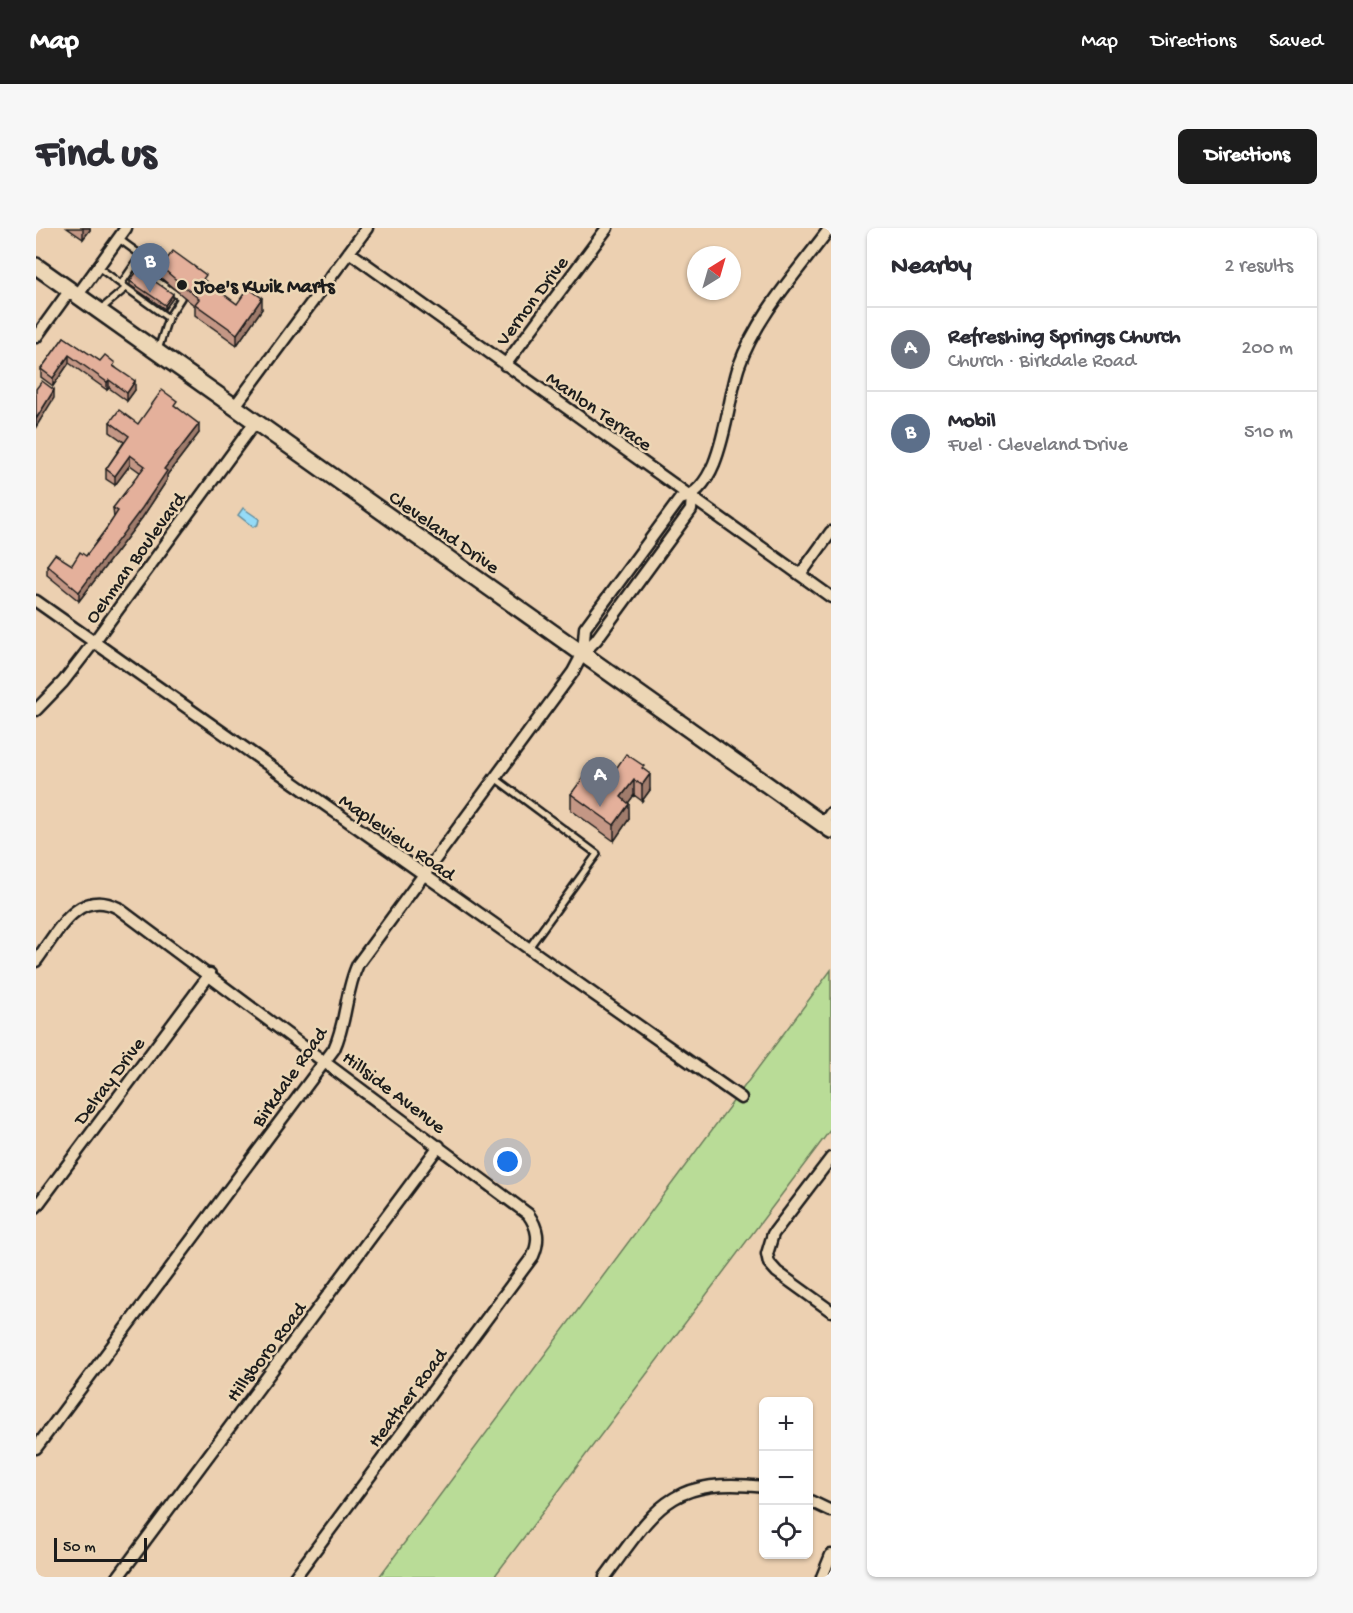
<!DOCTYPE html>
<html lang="en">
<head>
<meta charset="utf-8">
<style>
	body { margin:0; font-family:"Gochi Hand",sans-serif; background:#f7f7f7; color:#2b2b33 }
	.controls { position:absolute; right:18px; bottom:18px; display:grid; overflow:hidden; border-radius:9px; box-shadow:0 2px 4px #0004 }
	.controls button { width:54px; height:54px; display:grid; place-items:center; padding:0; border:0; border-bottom:2px solid #e1e1e2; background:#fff; color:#2b2b33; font:30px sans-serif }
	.compass { position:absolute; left:651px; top:18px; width:54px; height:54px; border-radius:50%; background:#fff; box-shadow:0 2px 4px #0004; rotate:37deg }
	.scale { position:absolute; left:18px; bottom:15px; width:93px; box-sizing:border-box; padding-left:6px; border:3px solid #1c1c1c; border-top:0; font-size:16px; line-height:21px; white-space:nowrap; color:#1c1c1c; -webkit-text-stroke:4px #ecd6b5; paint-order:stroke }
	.you { position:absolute; left:472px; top:934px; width:21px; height:21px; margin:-15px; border:4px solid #fff; border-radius:50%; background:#1a73e8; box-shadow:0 0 0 9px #1a73e833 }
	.badge { display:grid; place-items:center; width:39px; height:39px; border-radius:50%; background:#1c1c1c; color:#fff; font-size:20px; font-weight:700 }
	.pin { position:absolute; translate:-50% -50px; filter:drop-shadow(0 2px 3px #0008) }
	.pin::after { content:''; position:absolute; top:32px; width:21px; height:18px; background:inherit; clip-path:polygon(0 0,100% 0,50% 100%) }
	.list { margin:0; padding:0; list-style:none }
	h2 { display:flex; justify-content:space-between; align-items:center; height:78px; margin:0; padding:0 24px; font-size:26px }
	h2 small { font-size:20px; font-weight:400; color:#7c7c81 }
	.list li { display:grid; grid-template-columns:39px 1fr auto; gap:18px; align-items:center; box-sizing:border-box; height:84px; padding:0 24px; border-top:2px solid #e1e1e2 }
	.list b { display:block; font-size:22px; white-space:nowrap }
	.list p { margin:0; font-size:20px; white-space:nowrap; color:#7c7c81 }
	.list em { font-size:20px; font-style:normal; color:#7c7c81 }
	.icon { flex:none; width:33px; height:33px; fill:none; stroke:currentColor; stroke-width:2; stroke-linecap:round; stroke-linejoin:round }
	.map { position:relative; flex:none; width:795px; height:1349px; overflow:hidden; border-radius:9px }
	header { display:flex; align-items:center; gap:36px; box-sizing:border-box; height:84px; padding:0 30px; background:#1c1c1c; color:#fff }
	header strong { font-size:28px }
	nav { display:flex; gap:33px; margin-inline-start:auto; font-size:21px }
	.intro { display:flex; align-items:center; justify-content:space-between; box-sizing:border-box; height:144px; padding:0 36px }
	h1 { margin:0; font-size:42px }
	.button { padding:15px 27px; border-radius:9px; background:#1c1c1c; color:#fff; font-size:21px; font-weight:700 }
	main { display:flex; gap:36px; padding:0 36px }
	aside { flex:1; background:#fff; border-radius:9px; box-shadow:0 2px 4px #0004 }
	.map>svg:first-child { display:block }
</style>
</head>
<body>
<header>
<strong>Map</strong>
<nav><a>Map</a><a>Directions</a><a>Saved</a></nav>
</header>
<div class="intro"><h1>Find us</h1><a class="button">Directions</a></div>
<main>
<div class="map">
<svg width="795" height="1349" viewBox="0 0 795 1349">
	<rect width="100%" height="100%" fill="#ecd0b1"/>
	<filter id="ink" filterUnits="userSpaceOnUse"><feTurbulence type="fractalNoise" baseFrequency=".0167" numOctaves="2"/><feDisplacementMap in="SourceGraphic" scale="12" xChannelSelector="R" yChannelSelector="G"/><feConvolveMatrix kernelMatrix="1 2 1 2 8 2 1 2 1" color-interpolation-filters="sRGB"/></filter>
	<g filter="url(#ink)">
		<path fill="#b9dc97" stroke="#6a7c5a" stroke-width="1.5" d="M795,742V901L458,1349H343Z"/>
		<path fill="#95dbf7" stroke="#658f9f" stroke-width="1.5" d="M207,280L223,291L222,296L217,299L202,287Z"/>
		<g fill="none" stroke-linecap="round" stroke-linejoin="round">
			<g stroke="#1c1c1c" stroke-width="10">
				<path id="lane" d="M99,37L145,70L132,90
					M62,39L85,56L105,27L83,11
					M85,56L132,90L122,122
					M64,82L90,60
					M459,550L561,626L492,721"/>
			</g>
			<g stroke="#1c1c1c" stroke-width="15">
				<path id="street" d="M313,24L795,369
					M41,68L90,0
					M0,109L34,62
					M469,137L571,0
					M199,178L331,0
					M764,347L795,304
					M0,373L705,870
					M547,425L560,412L655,282L656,268
					M0,482L27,454L58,414L220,193
					M787,596L795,585
					M0,733C21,705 42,659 82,680L492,986C502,1000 504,1012 497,1028L259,1349
					M795,930L737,1006L731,1026L733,1035L741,1044L795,1083
					M0,979L174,746
					M0,1220L298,821C311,793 309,763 322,736L537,444L547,425L549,400L644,271C688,261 690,174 703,138C721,87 762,43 794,0
					M772,1272L795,1283
					M82,1349L403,918
					M569,1349C619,1282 632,1248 728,1259
					M786,1349L795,1327"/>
			</g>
			<g stroke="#1c1c1c" stroke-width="20">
				<path id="secondary" d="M0,38L795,602"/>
			</g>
			<use href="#lane" stroke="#ecd6b5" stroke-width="5"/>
			<use href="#street" stroke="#ecd6b5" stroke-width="10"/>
			<use href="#secondary" stroke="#ecd6b5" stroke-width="15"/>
		</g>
		<path fill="#c49785" stroke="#1c1c1c" stroke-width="1.5" d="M31,0H54V2L47,11Z
			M125,39L170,54L201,76L226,81L201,117L159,87V78L125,50Z
			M94,53L137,70L129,81L94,57Z
			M28,109L64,133L79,139L99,162L91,173L73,160L71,162L33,135L17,158L5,149V141Z
			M141,179L163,205L131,247V252L106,290L43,373L11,347V337H36L50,328L78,290L77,280L105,245L94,237L79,257L70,251V241L88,214L74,204V194L102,196Z
			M608,542L614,562L606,573L598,567L592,575L593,591L578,613L535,582V566Z"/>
		<path fill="#a07b6c" stroke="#1c1c1c" stroke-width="1.5" d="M47,0H54V2L47,11Z
			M137,66V70L129,81V77Z
			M226,70V81L201,117V106Z
			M33,127V135L17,158V150Z
			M73,152V160L71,162V154Z
			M99,153V162L91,173V165Z
			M18,162V170L0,199V191Z
			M163,196V205L131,247V252L106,290L43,373V364L128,241Z
			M94,227V237L79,257V248Z
			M614,546V562L606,573V557Z
			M598,552V567L585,585V569Z
			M593,576V591L578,613V597Z"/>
		<path fill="#e4b09b" stroke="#1c1c1c" stroke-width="1.5" d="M137,23L170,47L167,51L201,76L212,60L226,70L201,106L159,76L163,71L125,39Z
			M102,42L137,66L129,77L94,53Z
			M28,109L64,133L69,127L79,135L77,138L99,153L91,165L73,152L71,154L33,127L17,150L5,141Z
			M6,153L18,162L0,191V161Z
			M126,162L141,173L138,177L163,196L128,241L131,243L106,280L43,364L11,337L19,326L36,337L44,324L50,328L69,303L82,283L77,280L109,238L94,227L79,248L70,241L93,208L74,194L83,182L102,196Z
			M590,526L608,538L606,540L614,546L606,557L598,552L585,569L593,576L578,597L535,566L552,543L571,554Z"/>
	</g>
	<circle fill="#1c1c1c" stroke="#ecd6b5" stroke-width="2" cx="146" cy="57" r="6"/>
	<g text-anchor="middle" stroke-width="5" stroke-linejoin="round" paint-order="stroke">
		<g font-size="20" font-weight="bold" fill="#1c1c1c" stroke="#ecd6b5" text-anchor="start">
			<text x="158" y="64">Joe's Kwik Marts</text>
		</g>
		<g font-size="20" fill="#1c1c1c" stroke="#ecd6b5">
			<text transform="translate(495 72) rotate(-53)" y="7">Vernon Drive</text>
			<text transform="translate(564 182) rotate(35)" y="7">Manlon Terrace</text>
			<text transform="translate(409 303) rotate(35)" y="7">Cleveland Drive</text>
			<text transform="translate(98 329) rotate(-54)" y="7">Oehman Boulevard</text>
			<text transform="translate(362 608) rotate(35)" y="7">Mapleview Road</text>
			<text transform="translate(252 848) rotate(-55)" y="7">Birkdale Road</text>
			<text transform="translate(72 852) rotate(-53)" y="7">Delray Drive</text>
			<text transform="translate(359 863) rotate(37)" y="7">Hillside Avenue</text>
			<text transform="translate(229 1123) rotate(-53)" y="7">Hillsboro Road</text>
			<text transform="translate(370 1169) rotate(-53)" y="7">Heather Road</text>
		</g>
	</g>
</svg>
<div class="controls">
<button>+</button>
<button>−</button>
<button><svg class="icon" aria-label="locate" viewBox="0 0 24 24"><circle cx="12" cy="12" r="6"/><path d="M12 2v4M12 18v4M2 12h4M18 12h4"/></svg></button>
</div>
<svg class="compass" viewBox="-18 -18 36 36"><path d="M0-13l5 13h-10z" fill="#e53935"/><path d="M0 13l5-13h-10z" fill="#7c7c81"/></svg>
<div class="scale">50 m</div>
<div class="you"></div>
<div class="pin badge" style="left:564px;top:579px;background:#6b7280">A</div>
<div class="pin badge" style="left:114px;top:65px;background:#5c6f8a">B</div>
</div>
<aside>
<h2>Nearby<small>2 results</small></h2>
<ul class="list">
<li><span class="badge" style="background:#6b7280">A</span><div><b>Refreshing Springs Church</b><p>Church · Birkdale Road</p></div><em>200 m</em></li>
<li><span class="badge" style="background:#5c6f8a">B</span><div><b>Mobil</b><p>Fuel · Cleveland Drive</p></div><em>510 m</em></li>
</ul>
</aside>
</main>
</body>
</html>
